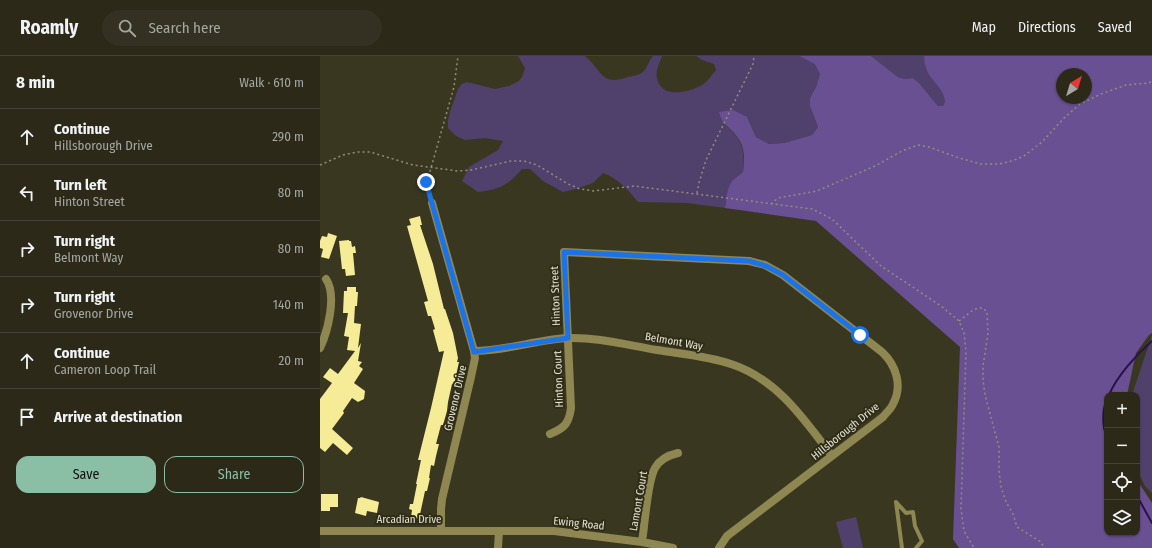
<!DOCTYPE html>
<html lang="en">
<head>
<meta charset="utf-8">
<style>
	body { margin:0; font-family:"Fira Sans Condensed",sans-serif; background:#343122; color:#f1f3f6 }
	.controls { position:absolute; right:12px; bottom:12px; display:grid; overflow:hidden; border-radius:8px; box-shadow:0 1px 3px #0004 }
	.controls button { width:36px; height:36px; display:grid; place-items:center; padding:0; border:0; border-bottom:1px solid #484538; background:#2c2919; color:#f1f3f6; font:20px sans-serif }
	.compass { position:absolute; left:736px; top:12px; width:36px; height:36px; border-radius:50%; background:#2c2919; box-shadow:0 1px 3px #0004; rotate:38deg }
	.stop { position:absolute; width:12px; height:12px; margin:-9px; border:3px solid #1a73e8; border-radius:50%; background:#fff }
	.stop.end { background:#1a73e8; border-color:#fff; box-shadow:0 1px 4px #0008 }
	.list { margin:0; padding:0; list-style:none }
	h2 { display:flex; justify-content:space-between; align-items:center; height:52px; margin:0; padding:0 16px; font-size:17px }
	h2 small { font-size:13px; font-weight:400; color:#a6a6a2 }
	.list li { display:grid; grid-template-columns:26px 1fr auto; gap:12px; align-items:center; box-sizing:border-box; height:56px; padding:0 16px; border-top:1px solid #484538 }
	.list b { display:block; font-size:15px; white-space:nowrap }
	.list p { margin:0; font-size:13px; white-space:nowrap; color:#a6a6a2 }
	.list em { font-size:13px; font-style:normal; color:#a6a6a2 }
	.actions { display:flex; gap:8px; padding:12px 16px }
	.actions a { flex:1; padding:9px 0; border:1px solid #8abfa5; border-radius:12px; text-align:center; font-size:14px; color:#8abfa5 }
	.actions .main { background:#8abfa5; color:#111 }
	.icon { flex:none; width:22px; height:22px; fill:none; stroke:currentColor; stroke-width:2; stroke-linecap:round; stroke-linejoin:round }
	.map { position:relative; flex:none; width:832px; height:492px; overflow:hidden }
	header { display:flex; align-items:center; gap:24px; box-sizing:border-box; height:56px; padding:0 20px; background:#2c2919; border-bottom:1px solid #484538 }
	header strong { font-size:19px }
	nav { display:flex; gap:22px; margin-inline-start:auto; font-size:14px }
	.search { width:280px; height:36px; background:#343122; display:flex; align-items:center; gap:10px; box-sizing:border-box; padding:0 14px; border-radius:22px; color:#a6a6a2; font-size:15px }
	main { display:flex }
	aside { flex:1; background:#2c2919 }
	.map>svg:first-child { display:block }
</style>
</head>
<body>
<header>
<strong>Roamly</strong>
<div class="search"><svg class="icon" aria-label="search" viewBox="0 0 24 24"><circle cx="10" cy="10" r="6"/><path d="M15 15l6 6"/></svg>Search here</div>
<nav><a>Map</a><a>Directions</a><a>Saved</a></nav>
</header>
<main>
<aside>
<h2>8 min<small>Walk · 610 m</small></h2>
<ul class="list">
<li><svg class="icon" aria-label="ahead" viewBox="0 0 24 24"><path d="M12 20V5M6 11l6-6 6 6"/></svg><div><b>Continue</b><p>Hillsborough Drive</p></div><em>290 m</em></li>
<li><svg class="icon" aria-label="left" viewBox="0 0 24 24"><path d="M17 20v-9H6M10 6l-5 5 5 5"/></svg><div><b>Turn left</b><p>Hinton Street</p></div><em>80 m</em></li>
<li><svg class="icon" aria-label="right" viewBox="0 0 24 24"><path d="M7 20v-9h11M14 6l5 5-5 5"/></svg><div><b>Turn right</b><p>Belmont Way</p></div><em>80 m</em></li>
<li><svg class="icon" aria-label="right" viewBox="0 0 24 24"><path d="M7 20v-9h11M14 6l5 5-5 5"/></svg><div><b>Turn right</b><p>Grovenor Drive</p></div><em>140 m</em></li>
<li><svg class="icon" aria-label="ahead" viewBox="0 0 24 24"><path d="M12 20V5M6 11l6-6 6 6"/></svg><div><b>Continue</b><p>Cameron Loop Trail</p></div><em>20 m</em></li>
<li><svg class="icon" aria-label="arrive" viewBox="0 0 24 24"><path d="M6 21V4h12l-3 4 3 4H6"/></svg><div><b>Arrive at destination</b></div></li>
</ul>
<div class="actions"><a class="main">Save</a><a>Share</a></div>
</aside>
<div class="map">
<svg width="832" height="492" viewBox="0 0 832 492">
	<rect width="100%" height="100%" fill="#3a3721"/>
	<path fill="#50406c" d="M198,0H265C282,14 281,31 308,21C313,20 320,19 323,16C328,11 329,4 333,0H342C340,6 335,15 337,22C341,42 365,37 378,31C386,28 391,20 396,14L394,8L382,4L376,0H479L496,8L500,18L496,31L490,42V50L498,71L492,79L464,87L449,88L436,81L427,61L403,67C422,84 425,90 423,116C404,131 410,132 405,152L367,147L318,146C308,134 298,122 283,117L273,127L256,133L243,136L223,125L210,113H202C187,130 180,133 158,136L142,125L149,111L178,94L183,85L165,82L145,84L136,80L128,72V65L130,56L138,33L142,28L147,26L175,33L189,30L199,25L202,21L205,12Z
		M551,0H604C605,7 606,13 609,19C616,29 624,33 626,46L623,50H618L599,27L593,22L585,23L578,21Z
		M832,279V437L825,430L817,414V339H812Z
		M536,461L543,492H523L516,466Z"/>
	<path fill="#695092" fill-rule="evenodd" d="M479,0H551L578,21L585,23L593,22L599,27L618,50H623L625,46C624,34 616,29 609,19C606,13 604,7 604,0H832V277L829,279L816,297L807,339H787V477H817V424L832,447V492H639L633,483L640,291L496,165L405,152C407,143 406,132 413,124C416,121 420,119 423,116C425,100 425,89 414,77C405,67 403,69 399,56L413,54L427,61L436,81L449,88L464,87L492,79L498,71L490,50V42L496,31L500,18L495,8ZM742,18H766V42H742Z"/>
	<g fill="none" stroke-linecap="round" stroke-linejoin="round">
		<path stroke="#2c104d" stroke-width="2" d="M789,339C797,320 816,299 832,285
			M787,343C782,354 782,371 787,381
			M817,440L832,467"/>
	</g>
	<path fill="#f6eb96" d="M100,160L102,169H100L113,208L124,253H125L133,277L138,302L137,306H139L134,329L132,328L128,346L127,355L123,369H121L116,388H119L116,400L114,410L111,409L109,422H110L107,435H105L99,463L91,461L92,454L89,453L90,448H93L97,428H96L101,404H98L111,352L124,295L119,296L113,274L115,273L111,260H108L104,246L108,245L87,170L91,169L89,163Z
		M8,177L17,180L9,203L1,201L3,193L0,192V185L2,180L7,181Z
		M29,184V185H31L32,191L35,190L36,197H33L35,219L26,220L25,213H22L19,185Z
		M27,231H36V236H38L37,250H35L34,267L41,268L38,292L41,287L38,305L42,306L39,310L43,313L34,327L45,335L44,343L38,346L32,342L23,355L24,357L12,373L33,392L27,399L13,387L5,396L0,392V343L12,327L3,321L10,312L18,318L35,295L27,294L29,281L24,280L28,257H23L24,235H27Z
		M1,438H18V451H10V455H1Z
		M41,441L59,446L57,457L47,455L46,460L35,457L38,442H40Z"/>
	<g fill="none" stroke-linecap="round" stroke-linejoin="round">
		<path stroke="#908e7c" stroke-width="1.5" stroke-dasharray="2 3" stroke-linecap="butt" d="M0,109L23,99L37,96H50L93,109L138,115L151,114L191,105H204L217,109L248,128L260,133L274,135L314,130L492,153L512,163L561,210L621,250L639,265L644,277L646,295L641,453L644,475L654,492
			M377,137L379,127L386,104L433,8L434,0
			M110,140L107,126L134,31L138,0
			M451,148L458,142L497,135L555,110L582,95L598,89L609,91L639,102L661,108H679L692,105L704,100L722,86L744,62L760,48L781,38L806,29L829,27L832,25
			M639,265L653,254L658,252H663L667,256L668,277L663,310V324L665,339L679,391V415L681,431L686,446L693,458L697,471L721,486L724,492"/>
		<path stroke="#8e8751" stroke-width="4" d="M582,492L576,446L586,457L593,456L595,470L602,485L596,492"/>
		<path stroke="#8e8751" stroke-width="8" d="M112,147L154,295L155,302L151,321L122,443L121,453V474
			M0,292C8,275 17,239 6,223
			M154,295C185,295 216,284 247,282C277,281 307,289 337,294C361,298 388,300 411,308C457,323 484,363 512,400
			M230,378C245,372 249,367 251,352L244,196L429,205L445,209L463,219L562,296C576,309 583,330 573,348C571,353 566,357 563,361L407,480L399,492
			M0,475H234L322,486L353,492
			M322,486C325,468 327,426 335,412C340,403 349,399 358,397
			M178,492L179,475"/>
	</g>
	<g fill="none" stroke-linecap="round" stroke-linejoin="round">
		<path stroke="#1a73e8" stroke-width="5" d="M106,126L154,296L248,282L244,196L429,205L446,210L463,219L540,279"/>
	</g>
	<g text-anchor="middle" stroke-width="4" stroke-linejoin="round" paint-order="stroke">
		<g font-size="11" fill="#e2e1d3" stroke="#302d17">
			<text transform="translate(235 240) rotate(-92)" y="4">Hinton Street</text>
			<text transform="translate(354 285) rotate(10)" y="4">Belmont Way</text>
			<text transform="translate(238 323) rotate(-92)" y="4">Hinton Court</text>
			<text transform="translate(135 342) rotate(-77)" y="4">Grovenor Drive</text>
			<text transform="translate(525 375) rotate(-39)" y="4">Hillsborough Drive</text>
			<text transform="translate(318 445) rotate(-80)" y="4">Lamont Court</text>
			<text x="89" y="467">Arcadian Drive</text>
			<text transform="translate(259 467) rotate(6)" y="4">Ewing Road</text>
		</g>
	</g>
</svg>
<div class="controls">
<button>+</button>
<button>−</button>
<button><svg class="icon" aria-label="locate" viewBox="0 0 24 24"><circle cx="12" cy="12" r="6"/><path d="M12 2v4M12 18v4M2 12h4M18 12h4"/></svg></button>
<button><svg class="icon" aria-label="layers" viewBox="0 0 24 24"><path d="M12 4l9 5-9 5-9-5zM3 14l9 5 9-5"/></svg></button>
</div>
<svg class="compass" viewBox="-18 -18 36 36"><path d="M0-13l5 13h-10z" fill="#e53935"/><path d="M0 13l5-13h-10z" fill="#a6a6a2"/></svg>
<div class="stop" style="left:540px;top:279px"></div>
<div class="stop end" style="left:106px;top:126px"></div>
</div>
</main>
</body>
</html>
